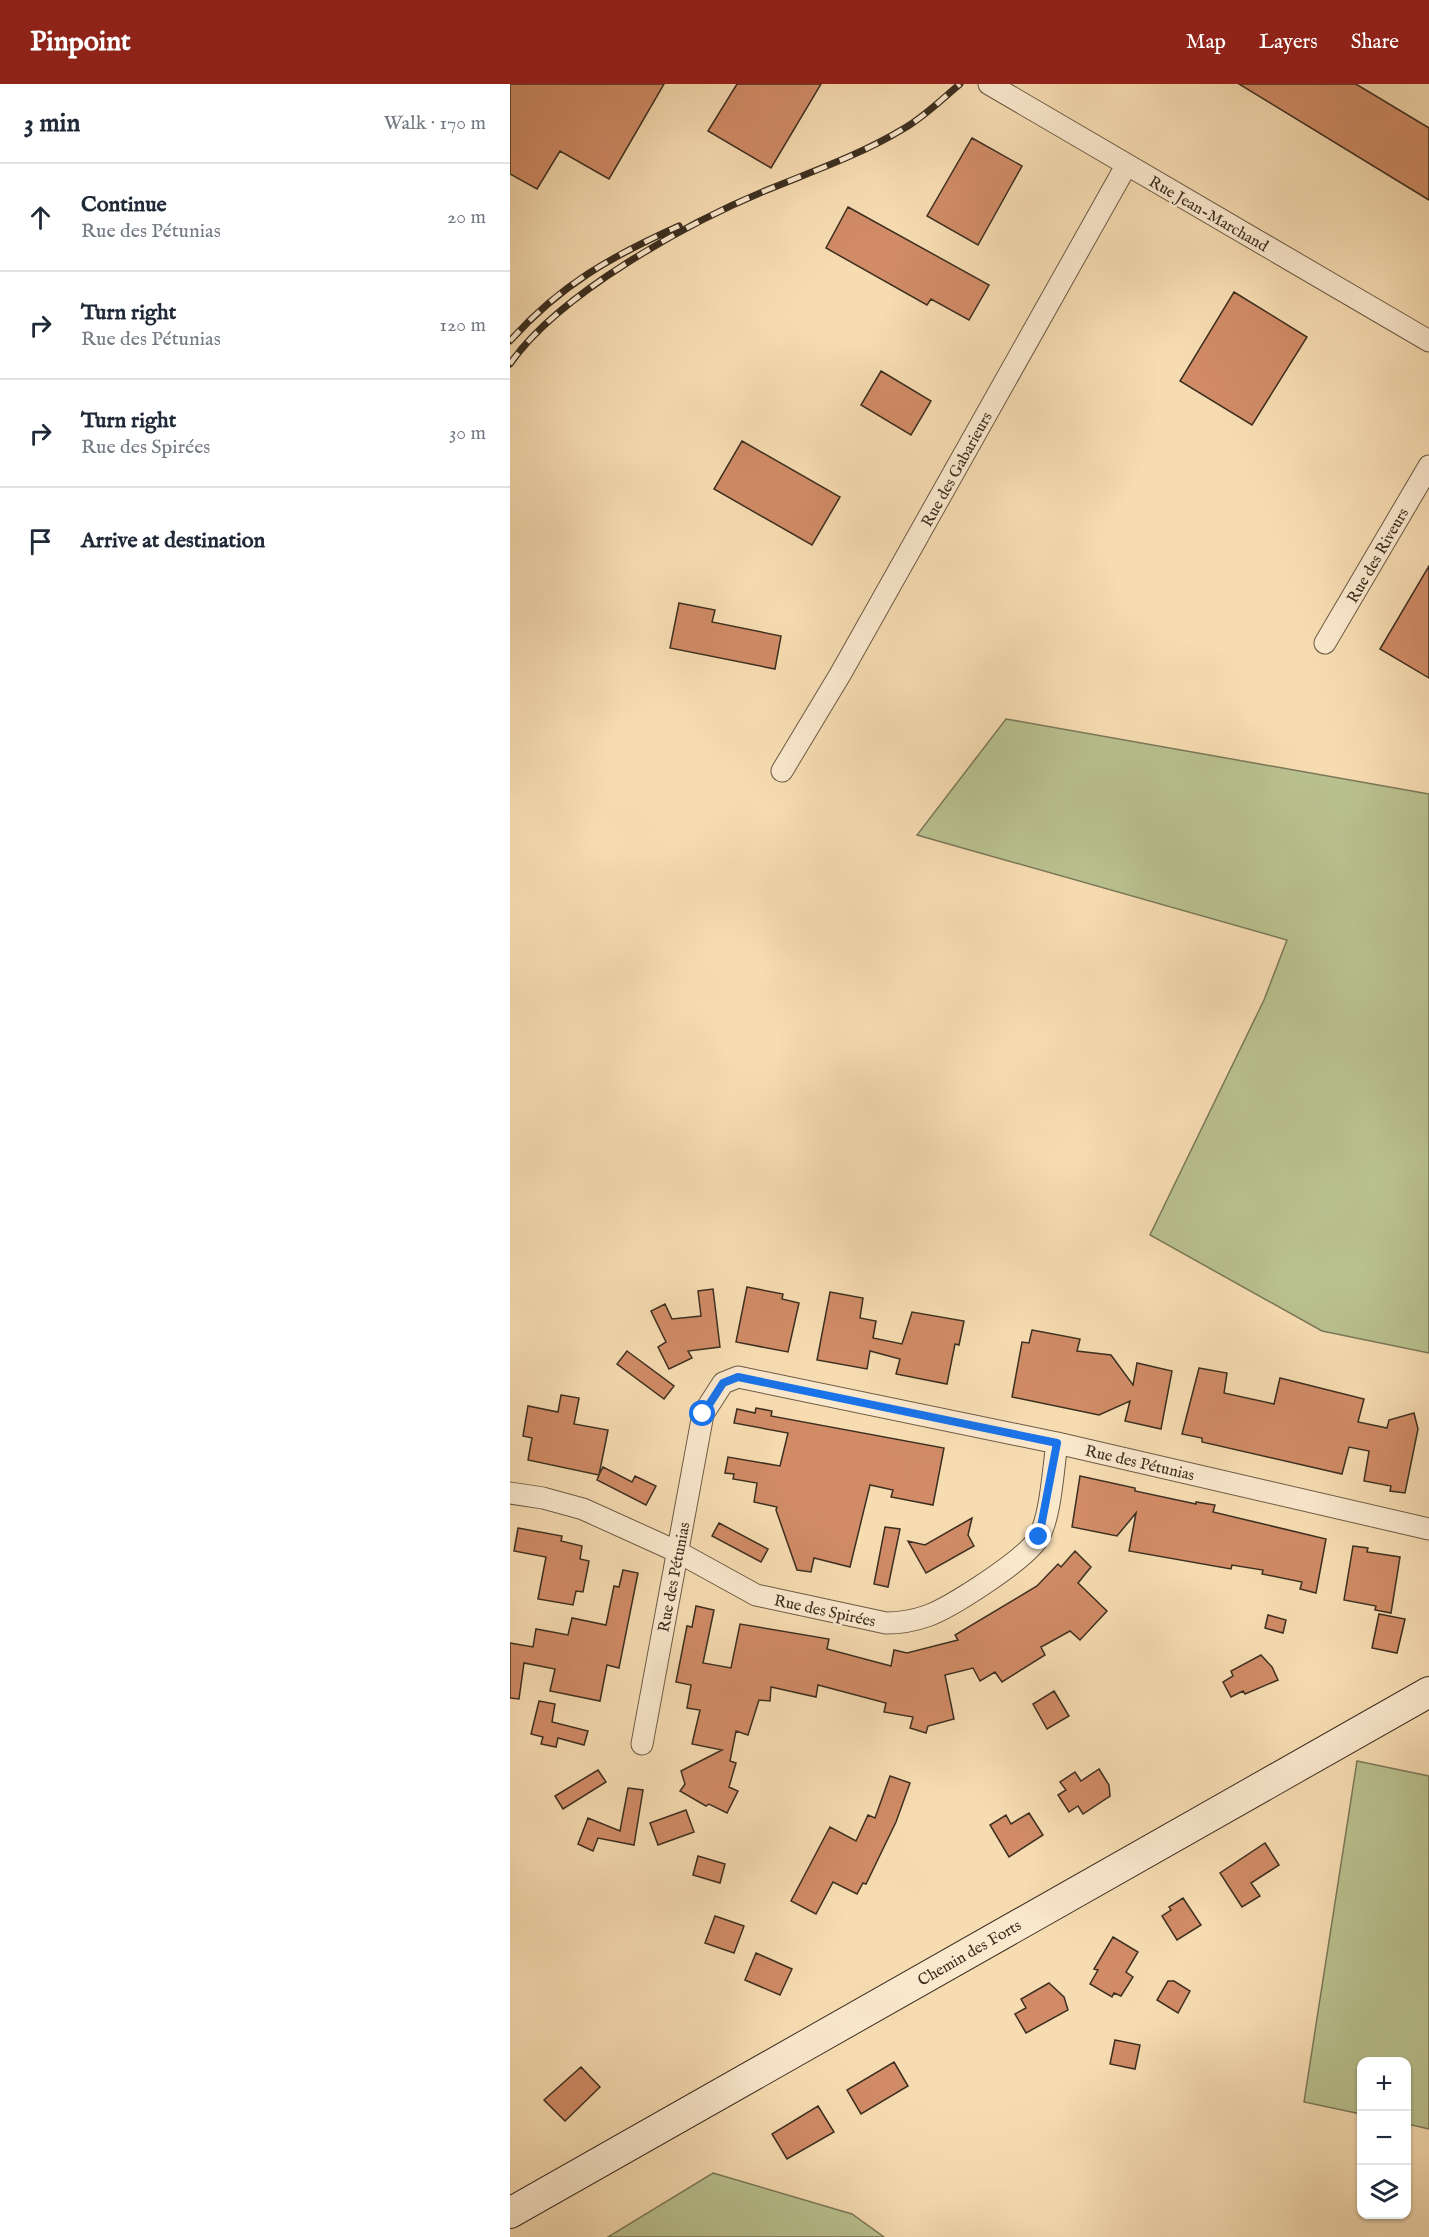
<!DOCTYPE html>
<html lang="en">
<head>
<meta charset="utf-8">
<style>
	body { margin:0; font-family:"IM FELL English",serif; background:#f2f2f3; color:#1f2937 }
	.controls { position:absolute; right:18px; bottom:18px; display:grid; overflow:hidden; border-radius:12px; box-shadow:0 2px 4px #0004 }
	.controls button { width:54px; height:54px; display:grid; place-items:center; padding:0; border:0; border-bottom:2px solid #e0e1e3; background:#fff; color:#1f2937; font:30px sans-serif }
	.stop { position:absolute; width:18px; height:18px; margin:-14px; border:4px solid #1a73e8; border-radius:50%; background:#fff }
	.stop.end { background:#1a73e8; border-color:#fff; box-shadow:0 2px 6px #0008 }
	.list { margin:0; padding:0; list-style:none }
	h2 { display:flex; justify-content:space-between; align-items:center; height:78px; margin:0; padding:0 24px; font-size:26px }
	h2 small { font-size:20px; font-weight:400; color:#747a83 }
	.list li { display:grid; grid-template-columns:39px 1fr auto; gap:18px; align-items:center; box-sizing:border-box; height:108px; padding:0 24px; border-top:2px solid #e0e1e3 }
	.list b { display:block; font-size:22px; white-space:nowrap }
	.list p { margin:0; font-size:20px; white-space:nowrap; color:#747a83 }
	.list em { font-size:20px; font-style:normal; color:#747a83 }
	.icon { flex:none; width:33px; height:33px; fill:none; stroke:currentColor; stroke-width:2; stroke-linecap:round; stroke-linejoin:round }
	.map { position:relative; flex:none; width:919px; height:2153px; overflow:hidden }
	header { display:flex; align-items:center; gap:36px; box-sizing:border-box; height:84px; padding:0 30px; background:#8f2418; color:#fff }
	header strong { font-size:28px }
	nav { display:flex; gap:33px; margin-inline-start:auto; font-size:21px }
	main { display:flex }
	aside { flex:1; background:#fff }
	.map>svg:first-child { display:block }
</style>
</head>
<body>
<header>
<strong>Pinpoint</strong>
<nav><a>Map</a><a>Layers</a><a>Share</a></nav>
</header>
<main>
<aside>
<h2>3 min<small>Walk · 170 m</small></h2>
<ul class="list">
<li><svg class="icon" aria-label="ahead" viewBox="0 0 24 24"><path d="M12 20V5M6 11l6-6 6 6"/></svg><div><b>Continue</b><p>Rue des Pétunias</p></div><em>20 m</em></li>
<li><svg class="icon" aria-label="right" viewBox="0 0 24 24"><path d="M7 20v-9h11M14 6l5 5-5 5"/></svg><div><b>Turn right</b><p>Rue des Pétunias</p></div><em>120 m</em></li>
<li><svg class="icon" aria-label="right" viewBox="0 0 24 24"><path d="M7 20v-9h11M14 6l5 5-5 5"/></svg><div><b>Turn right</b><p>Rue des Spirées</p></div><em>30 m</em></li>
<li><svg class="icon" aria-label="arrive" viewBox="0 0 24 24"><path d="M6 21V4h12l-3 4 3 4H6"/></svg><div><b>Arrive at destination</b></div></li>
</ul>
</aside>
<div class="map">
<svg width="919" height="2153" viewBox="0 0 919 2153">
	<rect width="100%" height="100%" fill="#f7dcb2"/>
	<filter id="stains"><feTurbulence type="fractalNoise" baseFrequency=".00333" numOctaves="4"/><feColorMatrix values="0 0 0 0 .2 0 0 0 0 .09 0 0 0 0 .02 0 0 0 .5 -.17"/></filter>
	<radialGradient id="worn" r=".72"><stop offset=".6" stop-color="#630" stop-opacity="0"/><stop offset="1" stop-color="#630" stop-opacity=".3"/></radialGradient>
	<path fill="#b9c18f" stroke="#7a7858" stroke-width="1.5" d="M496,635L919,710V1269L812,1247L640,1151L754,916L777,856L407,751Z
		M847,1677L919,1692V2045L897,2040L896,1978H852L851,2030L794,2018Z
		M203,2089L342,2130L374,2153H98Z"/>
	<path fill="#d18c67" stroke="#3c2f20" stroke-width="1.5" d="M0,0H154L99,95L50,67L27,105L0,90Z
		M227,0H311L261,84L198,47Z
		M729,0H846L919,44V116Z
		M462,54L512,82L468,161L417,132Z
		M338,123L479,201L459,236L421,215L417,221L316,164Z
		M724,208L797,253L742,341L670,297Z
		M371,287L421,317L401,351L351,321Z
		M232,357L330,413L302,461L204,405Z
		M919,482V594L870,565Z
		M169,519L205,526L202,538L271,552L265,585L160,564Z
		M237,1203L273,1210L272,1215L289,1219L278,1268L226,1258Z
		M203,1205L210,1263L178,1267L182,1274L159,1285L148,1263L156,1258L141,1227L155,1220L162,1235L191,1232L188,1207Z
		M320,1208L353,1214L350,1234L366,1237L363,1254L392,1260L402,1228L454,1237L449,1261L445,1260L437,1300L386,1290L390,1275L360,1267L357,1285L307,1276Z
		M522,1246L570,1255L567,1267L601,1271L623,1301L627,1279L662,1287L651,1345L615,1337L620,1317L589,1331L502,1313L512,1258L519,1259Z
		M117,1267L164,1302L154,1315L107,1280Z
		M689,1284L717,1289L714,1309L764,1320L770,1294L854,1315L848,1338L877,1344L879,1336L904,1329L908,1345L895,1409L880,1407L881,1402L854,1397L859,1367L839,1363L832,1390L692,1358V1354L672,1350Z
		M51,1311L69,1314L64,1340L98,1346L89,1391L93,1383L122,1398L125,1392L146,1402L136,1421L87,1396L89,1391L18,1376L22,1354L13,1352L18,1322L48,1328Z
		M246,1324L262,1327L261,1332L434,1364L423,1421L381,1413L383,1406L360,1401L340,1483L304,1474L301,1488L287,1486L266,1426L267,1423L244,1418L247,1399L223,1395L224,1390L215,1389L218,1373L270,1382L278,1349L224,1339L227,1325L245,1329Z
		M570,1392L625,1404V1407L686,1420V1418L705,1421L703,1428L816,1455L806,1509L790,1505L792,1498L752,1490L753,1486L722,1481L721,1485L619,1467L626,1429L607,1452L562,1443Z
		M462,1434L458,1451L464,1462L416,1489L398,1457L415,1461Z
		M209,1439L258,1465L251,1478L202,1452Z
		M375,1443L390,1445L378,1503L364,1500Z
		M8,1444L52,1452L51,1457L72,1462L70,1475L79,1477L73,1508L66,1507L63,1521L28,1515L36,1473L4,1467Z
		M843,1462L858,1464L857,1468L890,1473L881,1529L865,1526L866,1522L834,1516Z
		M565,1467L581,1483L568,1499L597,1527L570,1556L560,1547L531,1563L535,1571L492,1598L485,1588L470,1597L463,1584L435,1591L444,1635L418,1642L416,1649L400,1644L403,1633L374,1628L376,1619L308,1601L306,1613L261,1603L260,1617L249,1616L238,1651L226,1647L220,1677L226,1679L219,1703L228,1707L217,1729L199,1720L196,1722L170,1707L175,1700L171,1687L212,1666L182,1660L190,1626L177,1624L181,1601L166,1598L177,1542L182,1543L186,1522L204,1526L193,1579L221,1584L230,1540L319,1555L317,1565L381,1582L384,1566L397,1569L448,1556L445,1551L527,1502L548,1480L551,1483Z
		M113,1486L128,1489L109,1584L97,1581L90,1617L40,1607L45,1585L14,1579L9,1615L0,1614V1559L23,1563L26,1545L58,1551L62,1534L96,1541L104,1502L109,1503Z
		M869,1530L895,1535L887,1569L862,1564Z
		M758,1531L776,1536L773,1549L755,1544Z
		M751,1571L762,1583L768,1596L735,1610L733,1607L721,1613L713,1598L723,1592L721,1587Z
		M544,1607L559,1632L537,1645L523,1620Z
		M29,1617L45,1620L42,1638L78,1647L74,1661L48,1654L46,1663L31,1660L33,1653L21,1650Z
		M589,1685L599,1701L600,1712L573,1730L568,1722L559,1728L548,1711L556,1706L550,1698L565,1688L571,1697Z
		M88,1686L96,1698L53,1725L45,1712Z
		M380,1692L400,1699L386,1738L356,1800L353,1799L347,1810L323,1798L306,1830L281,1817L320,1743L346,1757L358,1731L365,1734Z
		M118,1704L133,1706L124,1761L88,1754L83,1767L68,1760L78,1734L110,1747Z
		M176,1726L184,1748L148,1761L140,1739Z
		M519,1729L533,1751L499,1773L480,1741L496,1731L501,1740Z
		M755,1759L769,1781L741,1799L750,1812L732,1823L710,1789Z
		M188,1772L215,1780L210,1799L183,1791Z
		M673,1814L691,1841L667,1856L652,1832L661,1826L659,1823Z
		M205,1832L234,1842L224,1869L195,1859Z
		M603,1853L628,1868L616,1888L623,1893L611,1912L604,1909L602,1913L580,1900L588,1886L584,1885Z
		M246,1869L282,1885L270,1911L235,1896Z
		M658,1897H664L680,1907L668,1929L647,1916Z
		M539,1899L554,1913L558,1926L516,1949L505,1930L516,1924L511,1915Z
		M605,1956L630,1961L625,1985L600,1980Z
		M384,1978L398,2002L351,2030L337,2006Z
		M71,1983L90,2003L55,2037L34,2016Z
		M308,2022L324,2048L277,2075L262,2050Z"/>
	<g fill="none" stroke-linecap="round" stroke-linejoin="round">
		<g stroke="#6b5a44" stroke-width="23">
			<path id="street" d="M479,0L919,257
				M815,559L919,382
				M272,687L331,589L616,82
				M0,1409L33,1414L73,1425L168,1468L246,1511L376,1539C390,1539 403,1537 417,1532C440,1524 517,1475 529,1453C541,1430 543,1386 547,1359
				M132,1660L193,1330L213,1299L228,1293L547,1359L919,1445"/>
		</g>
		<g stroke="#3c2f20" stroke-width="32">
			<path id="secondary" d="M0,2129L919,1608"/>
		</g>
		<use href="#street" stroke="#fae8cd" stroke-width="21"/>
		<use href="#secondary" stroke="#fae8cd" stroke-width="30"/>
		<g stroke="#3c2f20" stroke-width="7">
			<path id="rail" d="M0,257C50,201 102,172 169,142
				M0,280C48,210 179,138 257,106C303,87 350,71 393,45C414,33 432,15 450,0"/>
		</g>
		<use href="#rail" stroke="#fae8cd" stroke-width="4.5" stroke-dasharray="14" stroke-linecap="butt"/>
	</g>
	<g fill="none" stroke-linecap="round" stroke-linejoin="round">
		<path stroke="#1a73e8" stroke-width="8" d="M193,1330L213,1299L228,1293L547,1359L529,1453"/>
	</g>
	<g text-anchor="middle" stroke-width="5" stroke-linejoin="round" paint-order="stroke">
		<g font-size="16" fill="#3c2f20" stroke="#fae8cd">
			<text transform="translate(699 129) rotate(30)" y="6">Rue Jean-Marchand</text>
			<text transform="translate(446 385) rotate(-61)" y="6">Rue des Gabarieurs</text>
			<text transform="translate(867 471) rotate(-60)" y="6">Rue des Riveurs</text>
			<text transform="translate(630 1378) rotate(13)" y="6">Rue des Pétunias</text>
			<text transform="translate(163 1493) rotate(-79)" y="6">Rue des Pétunias</text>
			<text transform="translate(315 1526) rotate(12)" y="6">Rue des Spirées</text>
			<text transform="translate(459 1868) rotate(-30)" y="6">Chemin des Forts</text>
		</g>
	</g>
	<rect width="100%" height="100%" filter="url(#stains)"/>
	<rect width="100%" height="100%" fill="url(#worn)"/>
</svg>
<div class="controls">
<button>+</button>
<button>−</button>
<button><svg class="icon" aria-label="layers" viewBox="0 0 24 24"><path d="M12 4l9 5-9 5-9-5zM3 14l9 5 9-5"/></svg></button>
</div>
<div class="stop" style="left:193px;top:1330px"></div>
<div class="stop end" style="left:529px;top:1453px"></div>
</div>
</main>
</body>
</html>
